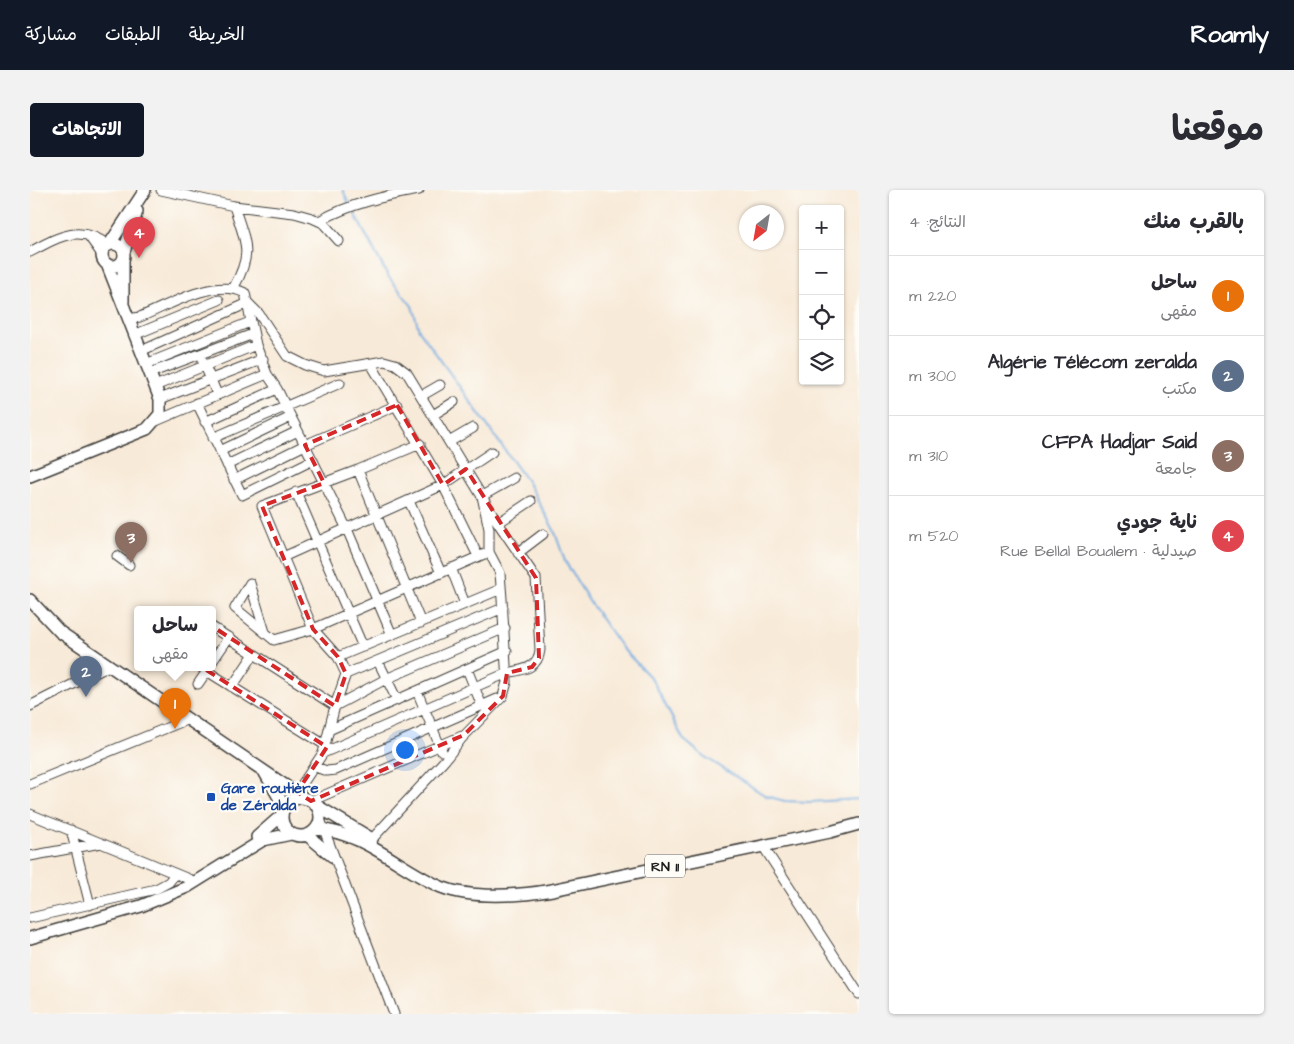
<!DOCTYPE html>
<html lang="ar">
<head>
<meta charset="utf-8">
<style>
	body { margin:0; font-family:"Architects Daughter","Playpen Sans Arabic",sans-serif; background:#f2f2f3; color:#2b2b33; direction:rtl }
	.controls { position:absolute; right:15px; top:15px; display:grid; overflow:hidden; border-radius:5px; box-shadow:0 1px 4px #0004 }
	.controls button { width:45px; height:45px; display:grid; place-items:center; padding:0; border:0; border-bottom:1px solid #e1e1e2; background:#fff; color:#2b2b33; font:25px sans-serif }
	.compass { position:absolute; left:709px; top:15px; width:45px; height:45px; border-radius:50%; background:#fff; box-shadow:0 1px 4px #0004; rotate:211deg }
	.you { position:absolute; left:374px; top:559px; width:18px; height:18px; margin:-12px; border:4px solid #fff; border-radius:50%; background:#1a73e8; box-shadow:0 0 0 8px #1a73e833 }
	.badge { display:grid; place-items:center; width:32px; height:32px; border-radius:50%; background:#111827; color:#fff; font-size:16px; font-weight:700 }
	.pin { position:absolute; translate:-50% -41px; filter:drop-shadow(0 1px 2px #0008) }
	.pin::after { content:''; position:absolute; top:26px; width:18px; height:15px; background:inherit; clip-path:polygon(0 0,100% 0,50% 100%) }
	.popup { position:absolute; left:104px; top:416px; width:82px; height:65px; box-sizing:border-box; display:grid; place-content:center; border-radius:5px; background:#fff; filter:drop-shadow(0 1px 4px #0005); font-size:16px; white-space:nowrap; color:#7c7c81 }
	.popup b { font-size:19px; color:#2b2b33 }
	.popup::after { content:''; position:absolute; left:50%; top:100%; margin-left:-10px; border:10px solid transparent; border-top-color:#fff }
	.list { margin:0; padding:0; list-style:none }
	h2 { display:flex; justify-content:space-between; align-items:center; height:65px; margin:0; padding:0 20px; font-size:21px }
	h2 small { font-size:16px; font-weight:400; color:#7c7c81 }
	.list li { display:grid; grid-template-columns:32px 1fr auto; gap:15px; align-items:center; box-sizing:border-box; height:80px; padding:0 20px; border-top:1px solid #e1e1e2 }
	.list b { display:block; font-size:19px; white-space:nowrap }
	.list p { margin:0; font-size:16px; white-space:nowrap; color:#7c7c81 }
	.list em { font-size:16px; font-style:normal; color:#7c7c81 }
	.icon { flex:none; width:28px; height:28px; fill:none; stroke:currentColor; stroke-width:2; stroke-linecap:round; stroke-linejoin:round }
	.map { position:relative; flex:none; width:829px; height:824px; overflow:hidden; direction:ltr; border-radius:5px }
	header { display:flex; align-items:center; gap:30px; box-sizing:border-box; height:70px; padding:0 25px; background:#111827; color:#fff }
	header strong { font-size:24px }
	nav { display:flex; gap:28px; margin-inline-start:auto; font-size:18px }
	.intro { display:flex; align-items:center; justify-content:space-between; box-sizing:border-box; height:120px; padding:0 30px }
	h1 { margin:0; font-size:35px }
	.button { padding:12px 22px; border-radius:5px; background:#111827; color:#fff; font-size:18px; font-weight:700 }
	main { display:flex; gap:30px; padding:0 30px }
	aside { flex:1; background:#fff; border-radius:5px; box-shadow:0 1px 4px #0004 }
	.map>svg:first-child { display:block }
</style>
</head>
<body>
<header>
<strong>Roamly</strong>
<nav><a>الخريطة</a><a>الطبقات</a><a>مشاركة</a></nav>
</header>
<div class="intro"><h1>موقعنا</h1><a class="button">الاتجاهات</a></div>
<main>
<aside>
<h2>بالقرب منك<small>النتائج: 4</small></h2>
<ul class="list">
<li><span class="badge" style="background:#e8710a">1</span><div><b>ساحل</b><p>مقهى</p></div><em>220 m</em></li>
<li><span class="badge" style="background:#5c6f8a">2</span><div><b>Algérie Télécom zeralda</b><p>مكتب</p></div><em>300 m</em></li>
<li><span class="badge" style="background:#8d6e63">3</span><div><b>CFPA Hadjar Said</b><p>جامعة</p></div><em>310 m</em></li>
<li><span class="badge" style="background:#e0444e">4</span><div><b>ناية جودي</b><p>صيدلية · Rue Bellal Boualem</p></div><em>520 m</em></li>
</ul>
</aside>
<div class="map">
<svg width="829" height="824" viewBox="0 0 829 824">
	<rect width="100%" height="100%" fill="#fdfcf7"/>
	<filter id="ink" filterUnits="userSpaceOnUse"><feTurbulence type="fractalNoise" baseFrequency=".02" numOctaves="2"/><feDisplacementMap in="SourceGraphic" scale="10" xChannelSelector="R" yChannelSelector="G"/><feConvolveMatrix kernelMatrix="1 2 1 2 8 2 1 2 1" color-interpolation-filters="sRGB"/></filter>
	<filter id="wash" filterUnits="userSpaceOnUse"><feTurbulence type="fractalNoise" baseFrequency=".0096" numOctaves="4" result="noise"/><feDisplacementMap in="SourceGraphic" scale="20" xChannelSelector="R" yChannelSelector="G"/><feGaussianBlur stdDeviation="1.12" result="paint"/><feColorMatrix in="noise" values="0 0 0 0 0 0 0 0 0 0 0 0 0 0 0 0 0 1.4 0 .05"/><feComposite in="paint" operator="in"/></filter>
	<g filter="url(#wash)">
		<rect width="100%" height="100%" fill="#f8ead8"/>
		<g fill="none" stroke-linecap="round" stroke-linejoin="round">
			<path stroke="#6faae0" stroke-width="2" d="M313,0L318,12
				M323,21L358,86L382,116L389,140L497,291L524,340L535,371L559,411L592,458L622,489L653,549L672,565L736,606L755,611L780,612L829,609"/>
		</g>
	</g>
	<g filter="url(#ink)">
		<g fill="none" stroke-linecap="round" stroke-linejoin="round">
			<g stroke="#3d3b38" stroke-width="11">
				<path id="minor" d="M131,0L204,16L264,23L282,28L293,33L309,51
					M289,31C320,14 353,6 389,0
					M58,45L73,66
					M0,62C28,47 50,33 79,56
					M204,97C224,61 215,52 204,16
					M98,129L110,127C140,115 184,87 215,103L226,155L237,184L247,199L317,339L362,445
					M104,145L189,110
					M111,161L218,113L229,124L257,166L275,175L294,181L354,171L365,174L377,183L468,333L506,388L510,460C508,479 492,480 477,483L293,563
					M173,171L187,204
					M116,174L220,132
					M341,174L413,295L448,366
					M120,183L223,144
					M125,196L226,155
					M391,206L410,195
					M130,209L233,169
					M167,213L212,305L283,270
					M403,225L424,212
					M126,231L237,184
					M175,232L247,199
					M183,248L310,193
					M419,252L443,238
					M190,261L261,227
					M197,275L268,241
					M328,280L391,433
					M204,290L275,255L367,215
					M266,302L333,457
					M379,311L411,383
					M468,333L501,311
					M459,362V339L452,306L484,288
					M488,363L513,344
					M87,366L99,375
					M253,367L413,295L462,262
					M421,378L435,414
					M182,437L305,516L356,489L475,438
					M235,442L220,393L205,418L244,450L283,439L459,362L470,383L472,409L477,492L473,506L432,548L415,570L342,649
					M308,467L471,399
					M348,471L367,510
					M182,472L199,447
					M172,478L295,555
					M437,479L452,516
					M316,484L473,418
					M168,494L179,478
					M202,497L224,464
					M387,501L412,561
					M0,516L79,476
					M299,540L477,461
					M285,577L297,581L306,580L467,509
					M0,594L156,530
					M267,602L293,563L305,516L316,484L308,467L283,439L232,316L328,280L390,254
					M281,611L432,546
					M0,624L161,690
					M290,629L364,824
					M41,640L60,715
					M733,656L829,804
					M0,666L71,653
					M0,728L126,699L139,692L145,684"/>
			</g>
			<g stroke="#3d3b38" stroke-width="14">
				<path id="major" d="M72 65a11 11 0 1 1 22 0a11 11 0 1 1-22 0Z
					M79,55L115,0
					M94,62L107,21
					M93,70V112
					M0,286L117,239L130,224V209L77,74
					M0,410L30,442L275,609
					M235,583L251,611L253,620
					M252 627a19 19 0 1 1 38 0a19 19 0 1 1-38 0Z
					M284,614L342,649
					M286,639C334,642 368,678 411,697C441,709 490,706 522,700L800,642L829,634
					M277,645L302,666
					M227,647L252,625
					M0,748L111,716L157,697L233,650L261,644"/>
			</g>
			<use href="#minor" stroke="#fff" stroke-width="9"/>
			<use href="#major" stroke="#fff" stroke-width="11"/>
		</g>
	</g>
	<path fill="none" stroke="#d62828" stroke-width="4" stroke-dasharray="10 6" stroke-linejoin="round" d="M367,215L413,295L436,279L506,388L509,468L502,477L477,483L473,506L434,545L281,611L267,602L297,557L142,458L171,429L305,516L316,484L308,467L283,439L232,316L294,293L275,255Z"/>
	<rect fill="#1a4fb4" stroke="#fdfcf7" stroke-width="2" x="176" y="602" width="10" height="10" rx="2.5"/>
	<g text-anchor="middle" stroke-width="4.5" stroke-linejoin="round" paint-order="stroke">
		<rect fill="#fdfcf7" stroke="#605f5e" stroke-width="1" x="615" y="664.5" width="40" height="23" rx="4"/>
		<g font-size="14" font-weight="bold" fill="#1c1c1c">
			<text x="635" y="681">RN 11</text>
		</g>
		<g font-size="15" font-weight="bold" fill="#164399" stroke="#fdfcf7" text-anchor="start">
			<text x="191" y="603">Gare routière<tspan x="191" dy="17">de Zéralda</tspan></text>
		</g>
	</g>
</svg>
<div class="controls">
<button>+</button>
<button>−</button>
<button><svg class="icon" aria-label="locate" viewBox="0 0 24 24"><circle cx="12" cy="12" r="6"/><path d="M12 2v4M12 18v4M2 12h4M18 12h4"/></svg></button>
<button><svg class="icon" aria-label="layers" viewBox="0 0 24 24"><path d="M12 4l9 5-9 5-9-5zM3 14l9 5 9-5"/></svg></button>
</div>
<svg class="compass" viewBox="-18 -18 36 36"><path d="M0-13l5 13h-10z" fill="#e53935"/><path d="M0 13l5-13h-10z" fill="#7c7c81"/></svg>
<div class="you"></div>
<div class="pin badge" style="left:145px;top:539px;background:#e8710a">1</div>
<div class="popup"><b>ساحل</b>مقهى</div>
<div class="pin badge" style="left:56px;top:507px;background:#5c6f8a">2</div>
<div class="pin badge" style="left:101px;top:373px;background:#8d6e63">3</div>
<div class="pin badge" style="left:109px;top:68px;background:#e0444e">4</div>
</div>
</main>
</body>
</html>
